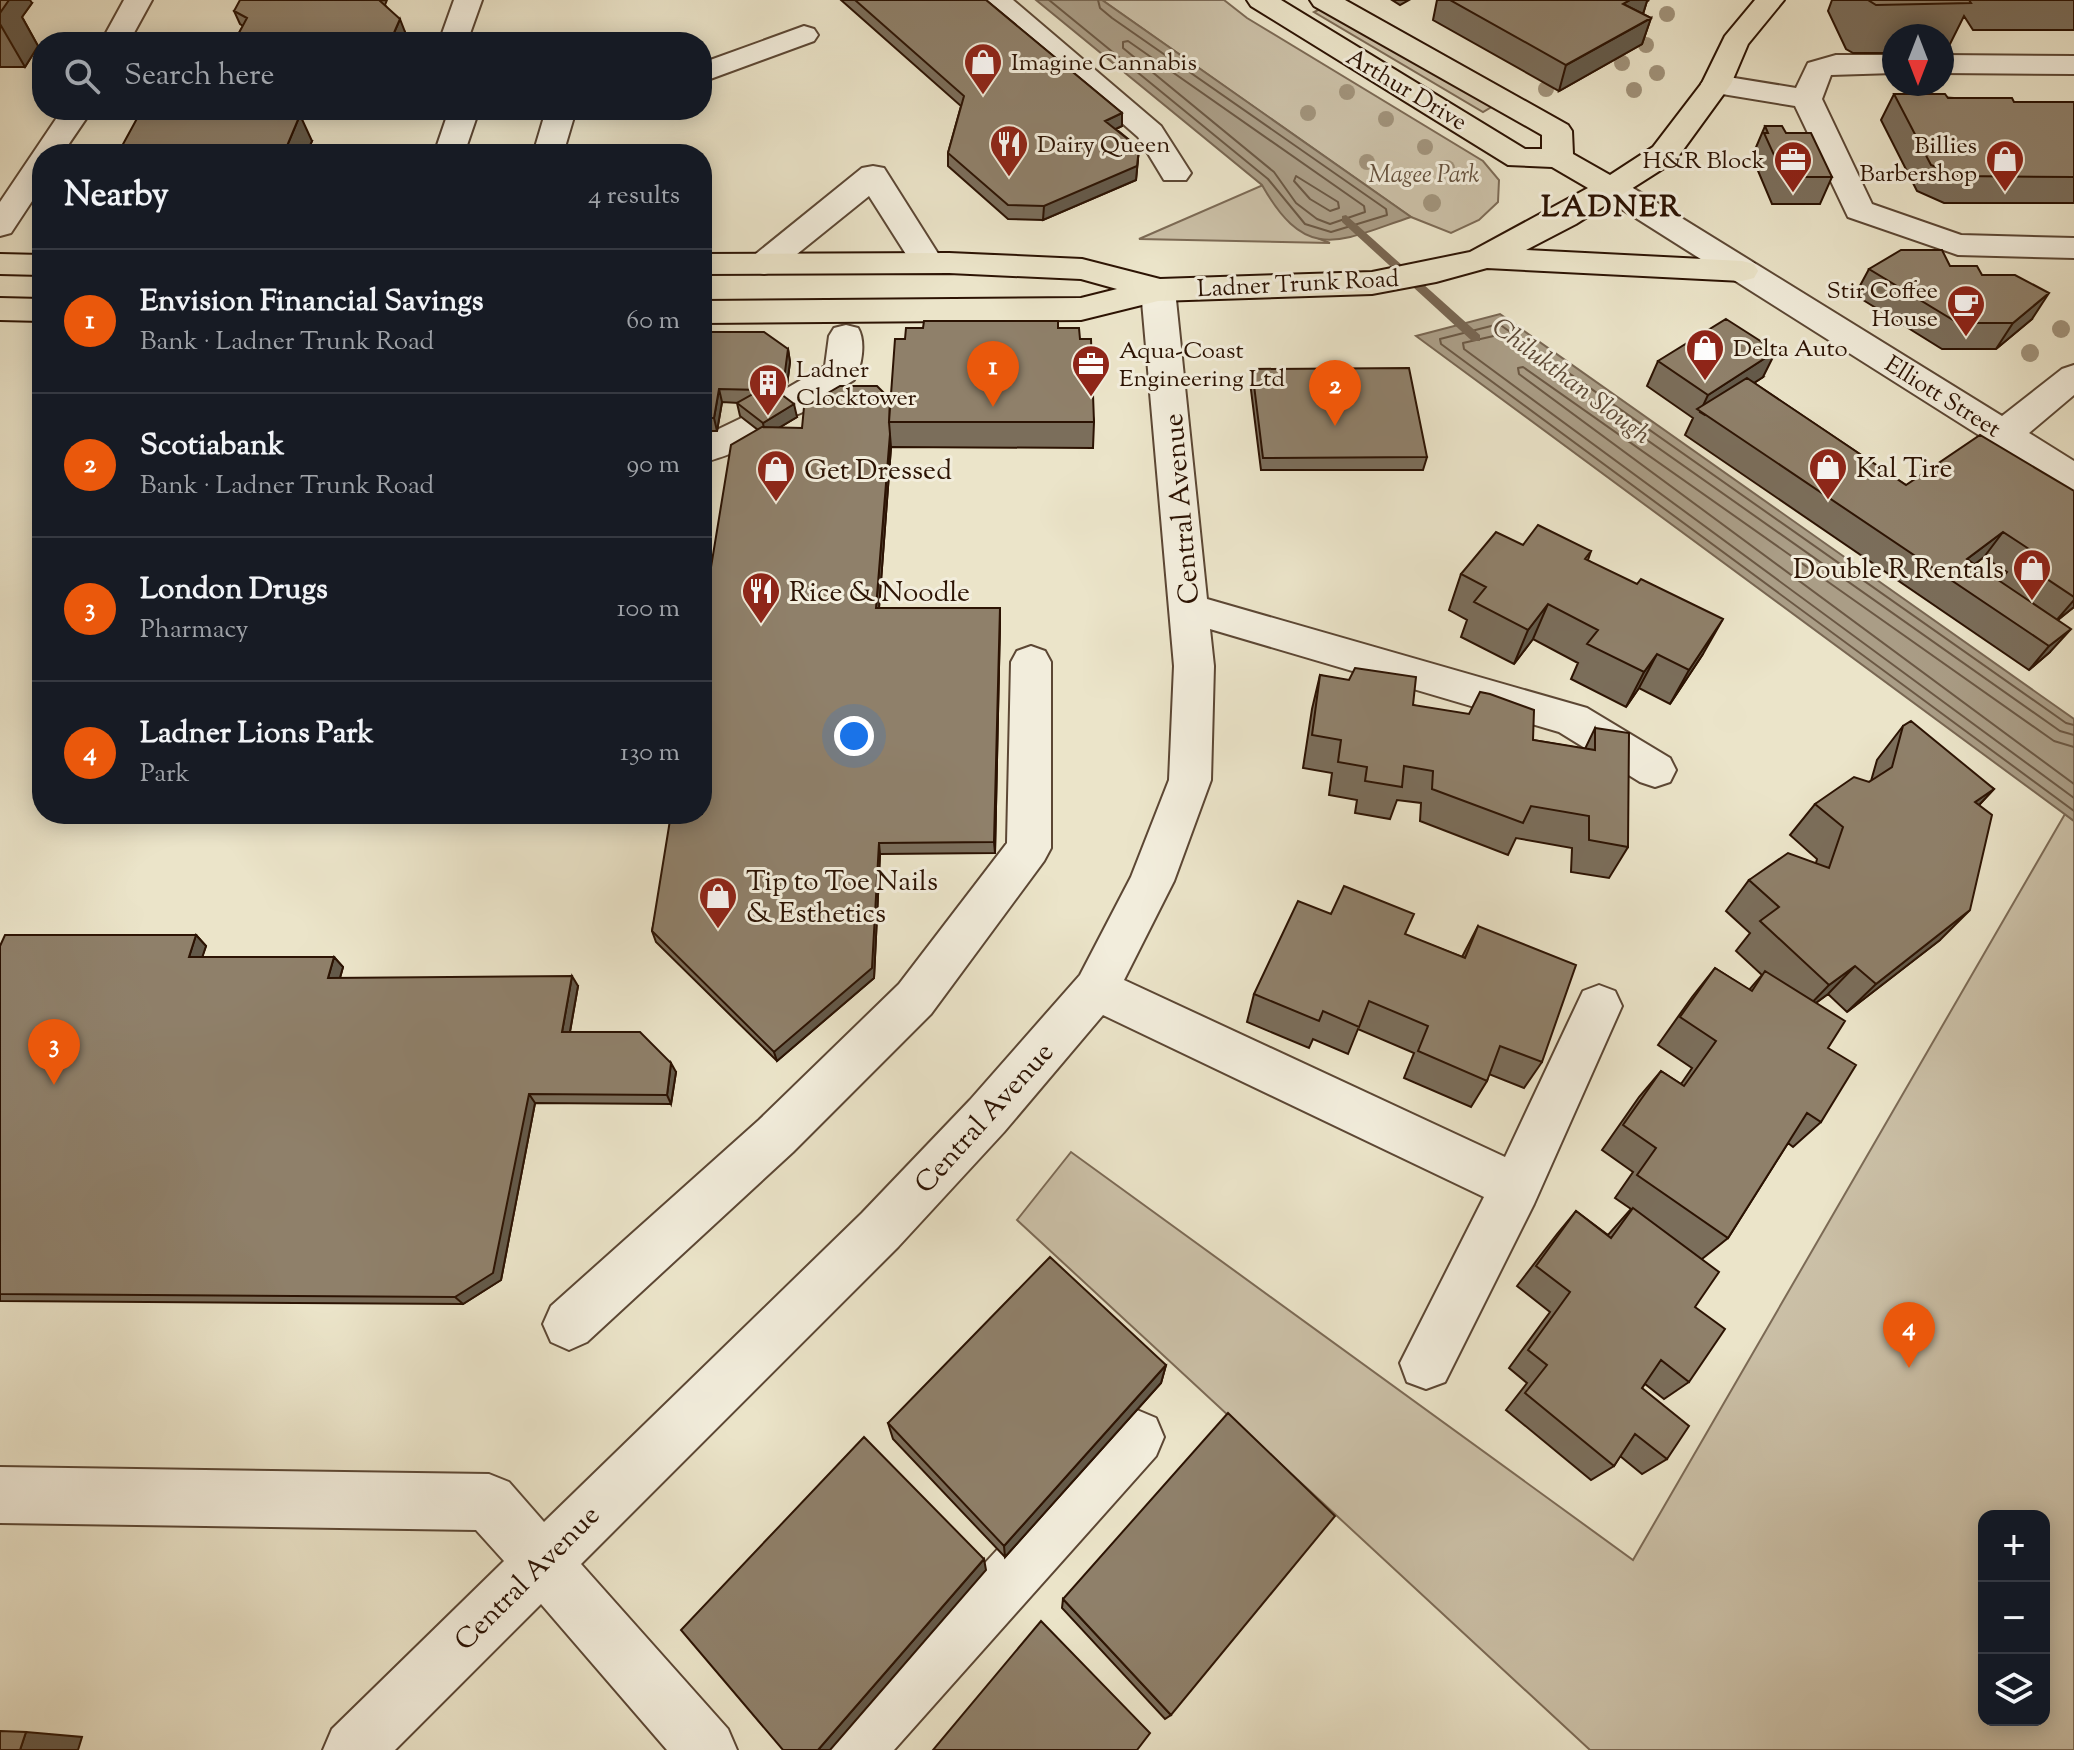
<!DOCTYPE html>
<html lang="en">
<head>
<meta charset="utf-8">
<style>
	body { margin:0; font-family:"Sorts Mill Goudy",serif; background:#20242c; color:#f1f3f6 }
	.controls { position:absolute; right:24px; bottom:24px; display:grid; overflow:hidden; border-radius:16px; box-shadow:0 4px 20px #0003 }
	.controls button { width:72px; height:72px; display:grid; place-items:center; padding:0; border:0; border-bottom:2px solid #363941; background:#171b24; color:#f1f3f6; font:40px sans-serif }
	.compass { position:absolute; left:1882px; top:24px; width:72px; height:72px; border-radius:50%; background:#171b24; box-shadow:0 4px 20px #0003; rotate:180deg }
	.you { position:absolute; left:854px; top:736px; width:28px; height:28px; margin:-20px; border:6px solid #fff; border-radius:50%; background:#1a73e8; box-shadow:0 0 0 12px #1a73e833 }
	.badge { display:grid; place-items:center; width:52px; height:52px; border-radius:50%; background:#ea580c; color:#fff; font-size:26px; font-weight:700 }
	.pin { position:absolute; translate:-50% -66px; filter:drop-shadow(0 2px 4px #0008) }
	.pin::after { content:''; position:absolute; top:42px; width:28px; height:24px; background:inherit; clip-path:polygon(0 0,100% 0,50% 100%) }
	.list { margin:0; padding:0; list-style:none }
	h2 { display:flex; justify-content:space-between; align-items:center; height:104px; margin:0; padding:0 32px; font-size:34px }
	h2 small { font-size:26px; font-weight:400; color:#9ea1a6 }
	.list li { display:grid; grid-template-columns:52px 1fr auto; gap:24px; align-items:center; box-sizing:border-box; height:144px; padding:0 32px; border-top:2px solid #363941 }
	.list b { display:block; font-size:30px; white-space:nowrap }
	.list p { margin:0; font-size:26px; white-space:nowrap; color:#9ea1a6 }
	.list em { font-size:26px; font-style:normal; color:#9ea1a6 }
	.icon { flex:none; width:44px; height:44px; fill:none; stroke:currentColor; stroke-width:2; stroke-linecap:round; stroke-linejoin:round }
	.map { position:relative; flex:none; width:2074px; height:1750px; overflow:hidden }
	.search { position:absolute; background:#171b24; box-shadow:0 4px 20px #0003; left:32px; top:32px; width:680px; height:88px; display:flex; align-items:center; gap:20px; box-sizing:border-box; padding:0 28px; border-radius:32px; color:#9ea1a6; font-size:30px }
	.panel { position:absolute; background:#171b24; box-shadow:0 4px 20px #0003; left:32px; top:144px; width:680px; height:680px; border-radius:32px }
	.map>svg:first-child { display:block }
</style>
</head>
<body>
<div class="map">
<svg width="2074" height="1750" viewBox="0 0 2074 1750">
	<rect width="100%" height="100%" fill="#ebe4c9"/>
	<filter id="stains"><feTurbulence type="fractalNoise" baseFrequency=".0025" numOctaves="4"/><feColorMatrix values="0 0 0 0 .2 0 0 0 0 .09 0 0 0 0 .02 0 0 0 .5 -.17"/></filter>
	<radialGradient id="worn" r=".72"><stop offset=".6" stop-color="#630" stop-opacity="0"/><stop offset="1" stop-color="#630" stop-opacity=".3"/></radialGradient>
	<path fill="#cbc0a7" stroke="#7c6a55" stroke-width="2" fill-rule="evenodd" d="M1102,0H1224L1247,18L1483,161L1499,180L1498,202L1479,220L1451,233L1411,217Z
		M1322,8L1493,106L1483,112L1314,12Z
		M1263,185C1277,212 1301,233 1330,243L1139,239Z
		M2065,814L2074,821V1750H1590L1017,1220L1071,1152L1633,1560ZM1984,1516H2044V1720H1984Z"/>
	<path fill="#aa9d86" stroke="#786652" stroke-width="2" d="M1036,0H1102L1411,217C1341,240 1307,265 1262,185Z
		M1500,314L2074,719V821L1416,336Z"/>
	<g fill="none" stroke-linecap="round" stroke-linejoin="round">
		<path stroke="#6b5844" stroke-width="2" d="M1049,0L1268,179L1305,224L1331,232L1387,215L1386,209L1112,18L1100,8L1098,0
			M1128,41L1364,206L1365,212L1330,224L1317,219L1296,203L1274,172L1123,48V42Z
			M1296,176L1338,202L1339,208L1330,211L1310,199L1294,181Z
			M2074,725L2066,723L1499,324L1440,339L1441,344L2074,811
			M2074,735L2060,731L1498,335L1463,343L1464,349L2074,798
			M2074,747L2054,741L1523,367L1518,368L1519,374L2074,784"/>
		<path fill="#786652" fill-rule="evenodd" d="M1346,215L1480,335V341H1472L1342,222V216Z"/>
		<g stroke="#5c4734" stroke-width="4">
			<path id="minor" d="M124,0H152L129,42H101Z
				M454,0H482L467,42H439Z
				M982,0H1013L1161,126L1191,173L1186,180H1164L1138,137Z
				M804,26L814,29L818,35L814,41L702,82V63Z
				M1836,55H1894V73L1831,75L1822,99L1872,204L1961,235L2074,238V258L1958,255L1848,217L1795,106L1716,93L1706,90L1701,84L1706,78L1716,75L1796,88L1808,63Z
				M1942,55L2074,56V74L1942,73Z
				M62,110H92L62,154H42V186L11,233L0,236V202Z
				M449,110H479L464,154H434Z
				M546,110H576L563,154H533Z
				M873,166L884,168L944,263L940,270L928,273L916,270L869,196L776,271L764,274L752,271L748,264L752,257L862,168Z
				M1609,177L1620,180L2002,416L2062,369L2074,365V395L2029,433L2074,461V491L2061,487L1598,194L1593,187L1598,180Z
				M1158,279L1170,282L1175,290L1207,599L1587,708L1670,758L1676,770L1670,782L1655,787L1640,782L1559,732L1210,629L1214,666L1211,780L1174,881L1124,980L1505,1157L1583,991L1599,985L1615,991L1622,1006L1534,1204L1445,1382L1426,1389L1407,1382L1400,1363L1484,1197L1103,1015L1004,1132L898,1247L581,1564L728,1729L737,1750H667L541,1604L395,1750H323L332,1729L504,1561L476,1530L0,1523V1467L489,1474L509,1482L544,1522L862,1213L970,1100L1080,975L1131,877L1169,780L1174,666L1141,290L1146,282Z
				M846,325L858,328C866,341 862,367 854,380C830,395 799,424 770,416L765,407L770,398L825,366L829,336L834,328Z
				M752,413L765,416L770,425C757,447 725,456 702,463V437Z
				M1031,646L1045,651L1051,662V848L1044,861L931,1014L793,1152L587,1342L569,1350L551,1342L543,1324L551,1306L759,1120L899,984L1007,843L1011,662L1017,651Z
				M1137,1410L1156,1418L1164,1437L1156,1456L894,1750H824L833,1729L1118,1418Z"/>
		</g>
		<g stroke="#2c1303" stroke-width="4">
			<path id="major" d="M1247,0H1281L1525,149H1542V135L1314,6L1310,0H1345L1568,125L1572,131L1573,154L1610,175L1653,147L1702,83L1725,36L1755,0H1784L1748,44L1731,84L1675,161L1576,224L1526,250L1742,261L1754,264L1758,271L1754,278L1742,281L1487,268L1436,282L1372,294L1158,301L1081,320L702,323V301L1081,298L1117,289L1081,279L949,273L702,274V254L949,253L1082,259L1160,279L1372,272L1470,252L1588,188L1552,167L1508,165L1251,6Z
				M0,254L42,255V275L0,274Z
				M0,298L42,299V321L0,320Z"/>
		</g>
		<use href="#minor" fill="#f2eddc" fill-rule="evenodd"/>
		<use href="#major" fill="#ebe4c9" fill-rule="evenodd"/>
	</g>
	<g fill="#a1937b">
		<circle cx="1667" cy="14" r="8"/>
		<circle cx="1646" cy="45" r="8"/>
		<circle cx="1622" cy="63" r="8"/>
		<circle cx="1657" cy="73" r="8"/>
		<circle cx="1546" cy="89" r="8"/>
		<circle cx="1634" cy="90" r="8"/>
		<circle cx="1347" cy="92" r="8"/>
		<circle cx="1308" cy="113" r="8"/>
		<circle cx="1386" cy="119" r="8"/>
		<circle cx="1425" cy="147" r="8"/>
		<circle cx="1367" cy="162" r="8"/>
		<circle cx="1447" cy="168" r="8"/>
		<circle cx="1432" cy="203" r="9"/>
		<circle cx="2061" cy="329" r="9"/>
		<circle cx="2030" cy="353" r="9"/>
	</g>
	<path fill="#7b6e5b" stroke="#2c1303" stroke-width="2" fill-rule="evenodd" d="M0,0L32,3L22,17L38,46L25,67H0Z
		M387,0L385,5L405,32L401,42H234L243,26L240,24L234,11Z
		M841,0H986L1122,113V126L1116,129L1139,148L1136,180L1043,220L1008,219L948,166V153L961,106Z
		M1392,0H1409L1400,5Z
		M1437,0H1649L1647,1L1643,14L1651,18L1642,44L1559,91L1433,20Z
		M1832,0H2074V30H1973L1964,16L1946,52H1942V36H1894V53H1853L1846,49L1828,11Z
		M1894,94L2014,102H2074V203H1944L1917,191L1881,120Z
		M1765,126L1786,133L1832,177L1820,204H1772L1753,159L1755,154L1754,152Z
		M312,141L306,154H127L122,146Z
		M1950,266L1982,275L2032,319L1996,349H1942L1855,295L1869,269Z
		M1058,328L1080,339L1094,422L1093,448L891,447L879,608L1000,621L995,853L880,854L874,978L777,1061L656,942L652,931L758,430L740,416L737,403H739L722,402L717,431H702V332L788,349L790,362L787,385L777,391L797,417L779,428H802L890,399L905,339Z
		M1658,361L1763,377L1754,383L1906,485L2074,491V607L2058,620L2050,652L2029,670L1685,435L1693,418L1647,386ZM1984,557L2007,572L2000,581L1975,564Z
		M1252,369L1427,457L1423,470H1261L1250,382Z
		M1523,545L1591,551L1588,560L1703,654L1670,704L1639,688L1626,707L1571,679L1578,663L1533,639L1514,664L1461,637L1467,620L1449,610L1461,574Z
		M1320,675L1413,705L1533,740L1585,749L1595,728L1628,847L1609,878L1571,872L1572,848L1516,838L1508,855L1420,821L1421,803L1397,800L1390,819L1355,813L1357,800L1329,795L1332,773L1303,768L1312,709Z
		M1903,726L1994,789L1979,805L1940,940L1847,1012L1828,994L1816,1003L1828,1048L1821,1122L1793,1147L1788,1143L1728,1238L1702,1259L1695,1307L1689,1382L1664,1399L1645,1384L1642,1388L1667,1459L1642,1474L1620,1456L1614,1466L1591,1480L1506,1410L1527,1383L1509,1368L1550,1312L1517,1286L1557,1234L1576,1211L1608,1235L1631,1209L1615,1198L1633,1172L1602,1150L1639,1097L1661,1071L1681,1084L1692,1068L1658,1045L1692,997L1715,968L1749,990L1762,975L1736,951L1750,933L1726,911L1749,880L1816,863L1817,859L1790,835L1815,804L1871,781L1877,760Z
		M1331,914L1405,935L1462,957L1478,926L1542,1062L1524,1088L1489,1074L1487,1081L1471,1107L1404,1078L1414,1053L1358,1029L1348,1054L1313,1039L1309,1048L1247,1022L1254,994Z
		M196,935L206,946L202,957H334L343,967L340,978L578,986L570,1032L676,1072L671,1104L535,1103L501,1280L463,1304L0,1301V946Z
		M1166,1365L1161,1383L1005,1557L893,1439L888,1423Z
		M1063,1599L1171,1715L1165,1719L1062,1608Z"/>
	<path fill="#645a4a" stroke="#2c1303" stroke-width="2" d="M0,0H30L32,3L22,17L38,46L25,67L0,24Z
		M1630,0H1649L1647,1L1643,14L1623,4Z
		M1651,18L1642,44L1559,91L1566,65Z
		M400,19L405,32L401,42H390Z
		M1122,113V126L1105,134V121Z
		M300,115L312,141L306,154H291L287,146Z
		M1139,148L1136,180L1043,220L1044,206Z
		M2049,293L2032,319L1996,349L2013,323Z
		M788,349L790,362L787,385L762,401L759,388Z
		M1776,351L1763,377L1705,415L1700,412L1708,395Z
		M719,389L722,402L717,431L714,418Z
		M794,404L797,417L765,436L763,423Z
		M890,435L891,447L878,621L876,608Z
		M2003,532L1984,557L1952,581L1967,559Z
		M2074,600V607L2055,622Z
		M1548,604L1533,639L1514,664L1528,630Z
		M1000,608V621L995,853L994,842Z
		M1723,619L1703,654L1670,704L1689,670Z
		M2071,629L2050,652L2029,670L2049,646Z
		M1657,654L1639,688L1626,707L1644,672Z
		M1994,789L1964,821L1975,802Z
		M879,843L880,854L874,978L777,1061L774,1052Z
		M1970,910L1940,940L1847,1012L1876,984Z
		M196,935L206,946L199,967L189,957Z
		M334,957L343,967L337,988L328,978Z
		M1855,966L1828,994L1802,1013L1829,985Z
		M572,976L578,986L568,1042L562,1032Z
		M671,1063L676,1072L671,1104L667,1095Z
		M529,1094L535,1103L501,1280L463,1304L455,1297Z
		M1166,1365L1161,1383L1005,1557L1004,1546Z
		M984,1559L986,1570L830,1750H818Z
		M26,1732L82,1737L78,1750H20Z"/>
	<path fill="#8f806a" stroke="#2c1303" stroke-width="2" d="M0,0H9L0,13Z
		M240,0H379L400,19L390,42H234L247,18L234,11Z
		M855,0H986L1122,113L1105,121L1139,148L1137,166L1044,206L1008,205L948,153L964,96Z
		M1450,0H1630L1623,4L1651,18L1566,65Z
		M1868,0H1969L1971,3L1876,5Z
		M1894,94H1945L1948,98H2012L2014,102H2074V177L1958,176L1931,165Z
		M140,113L300,115L287,146H122Z
		M1765,126H1782L1786,133H1811L1832,177H1784L1764,133H1768Z
		M1901,250H1942L1950,266H1977L1982,275H2015L2049,293L2013,323H1958L1869,269Z
		M1726,319L1776,351L1708,395L1658,361Z
		M924,321H1058V328H1079L1080,339H1091L1094,422H889L895,339H905L906,328H923Z
		M702,332H764L788,349L785,372L759,388L769,385L794,404L763,423L737,403L760,390L719,389L714,418H702Z
		M1409,368L1427,457L1263,458L1252,369Z
		M1747,378L1906,485L1980,435L2074,491V597L2017,559L2029,549L2003,532L1967,559L2071,629L2049,646L1697,409Z
		M840,386H877L890,399L889,422L890,434L876,608H1000L994,842L879,843L872,968L774,1052L652,931L671,814H702V622L731,445L762,427L802,428L804,407Z
		M1538,525L1591,551L1585,559L1637,584L1641,579L1723,619L1689,670L1657,654L1644,672L1587,644L1598,630L1548,604L1528,630L1474,602L1486,587L1461,574L1496,532L1523,545Z
		M1355,668L1416,677L1413,705L1469,714L1480,692L1490,694L1534,710L1533,740L1595,750V728L1629,733L1628,847L1589,840V816L1531,806L1523,823L1432,789L1433,771L1404,766L1402,787L1365,781L1367,767L1338,762L1341,740L1312,735L1320,675L1349,680Z
		M1911,721L1994,789L1975,802L1992,815L1970,910L1876,984L1855,966L1829,985L1760,921L1779,907L1749,880L1788,853L1829,868L1843,827L1815,804L1854,777L1869,782L1892,767L1903,726Z
		M1344,886L1414,914L1405,934L1465,958L1478,926L1576,965L1542,1062L1500,1046L1487,1081L1418,1051L1428,1026L1369,1001L1359,1027L1323,1011L1319,1021L1254,994L1298,901L1331,914Z
		M5,935H196L189,957H334L328,978L572,976L562,1032H640L671,1063L667,1095L529,1094L493,1273L455,1297L0,1294V946Z
		M1715,968L1752,991L1765,971L1845,1021L1828,1048L1856,1065L1821,1122L1807,1113L1728,1238L1637,1175L1656,1148L1623,1125L1661,1071L1684,1086L1716,1041L1680,1017Z
		M1633,1208L1719,1272L1695,1307L1725,1329L1689,1382L1661,1360L1642,1388L1689,1426L1667,1459L1635,1434L1614,1466L1525,1393L1547,1365L1528,1350L1570,1292L1536,1266L1576,1211L1611,1238Z
		M1050,1257L1166,1365L1004,1546L888,1423Z
		M1228,1413L1335,1516L1171,1715L1063,1599Z
		M864,1437L984,1559L818,1750H783L681,1630Z
		M1041,1621L1150,1733L1137,1750H933Z
		M0,1731L26,1732L20,1750H0Z"/>
	<defs>
		<g id="shop-pin" transform="scale(2)"><path d="M0 17L-7.5 6A9.5 9.5 0 1 1 7.5 6Z" fill="#8f2418" stroke="#f2eddc"/><path d="M-5-2.5h2.3a2.7 3.5 0 0 1 5.4 0H5L5.5 6h-11ZM-1.5-2.5h3a1.5 2.3 0 0 0-3 0Z" fill="#fff"/></g>
		<g id="restaurant-pin" transform="scale(2)"><path d="M0 17L-7.5 6A9.5 9.5 0 1 1 7.5 6Z" fill="#8f2418" stroke="#f2eddc"/><path d="M-5-6h1v4h1v-4h1v4h1v-4h1v5L-1.5 .5V6h-2V.5L-5-1ZM5-6V6H3V1.5H1.5Q1.5-4 5-6Z" fill="#fff"/></g>
		<g id="office-pin" transform="scale(2)"><path d="M0 17L-7.5 6A9.5 9.5 0 1 1 7.5 6Z" fill="#8f2418" stroke="#f2eddc"/><path d="M-6-3h4V-5.5h4V-3h4V5H-6ZM-1-4.5V-3h2v-1.5ZM-6 0V1H6V0Z" fill="#fff"/></g>
		<g id="cafe-pin" transform="scale(2)"><path d="M0 17L-7.5 6A9.5 9.5 0 1 1 7.5 6Z" fill="#8f2418" stroke="#f2eddc"/><path d="M-5.5-4.5H6V0H3Q3 3.5 0 3.5H-2.5Q-5.5 3.5-5.5 0ZM3-3.2v2h1.7v-2ZM-6 4.5H4V6H-6Z" fill="#fff"/></g>
		<g id="building-pin" transform="scale(2)"><path d="M0 17L-7.5 6A9.5 9.5 0 1 1 7.5 6Z" fill="#8f2418" stroke="#f2eddc"/><path d="M-4-6H4V6H1V3H-1V6H-4ZM-2.5-4.3h1.7v1.8h-1.7ZM.8-4.3h1.7v1.8H.8ZM-2.5-1h1.7V.8h-1.7ZM.8-1h1.7V.8H.8Z" fill="#fff"/></g>
	</defs>
	<g fill-rule="evenodd">
		<use href="#shop-pin" x="983" y="62"/>
		<use href="#restaurant-pin" x="1009" y="144"/>
		<use href="#shop-pin" x="2005" y="159"/>
		<use href="#office-pin" x="1793" y="160"/>
		<use href="#cafe-pin" x="1966" y="304"/>
		<use href="#shop-pin" x="1705" y="348"/>
		<use href="#office-pin" x="1091" y="364"/>
		<use href="#building-pin" x="768" y="383"/>
		<use href="#shop-pin" x="1828" y="467"/>
		<use href="#shop-pin" x="776" y="469"/>
		<use href="#shop-pin" x="2032" y="568"/>
		<use href="#restaurant-pin" x="761" y="591"/>
		<use href="#shop-pin" x="718" y="896"/>
	</g>
	<g text-anchor="middle" stroke-width="6" stroke-linejoin="round" paint-order="stroke">
		<g font-size="24" fill="#2c1303" stroke="#f2eddc" text-anchor="start">
			<text x="1011" y="70">Imagine Cannabis</text>
			<text x="1037" y="152">Dairy Queen</text>
			<text x="1977" y="153" text-anchor="end">Billies<tspan x="1977" dy="28">Barbershop</tspan></text>
			<text x="1765" y="168" text-anchor="end">H&amp;R Block</text>
			<text x="1938" y="298" text-anchor="end">Stir Coffee<tspan x="1938" dy="28">House</tspan></text>
			<text x="1733" y="356">Delta Auto</text>
			<text x="1119" y="358">Aqua-Coast<tspan x="1119" dy="28">Engineering Ltd</tspan></text>
			<text x="796" y="377">Ladner<tspan x="796" dy="28">Clocktower</tspan></text>
		</g>
		<g font-size="24" fill="#2c1303" stroke="#f2eddc">
			<text transform="translate(1407 89) rotate(31)" y="8">Arthur Drive</text>
			<text transform="translate(1298 283) rotate(-3)" y="8">Ladner Trunk Road</text>
			<text transform="translate(1943 396) rotate(32)" y="8">Elliott Street</text>
		</g>
		<g font-size="24" font-style="italic" fill="#64503c" stroke="#f2eddc">
			<text x="1424" y="182">Magee Park</text>
		</g>
		<g font-size="26" font-style="italic" fill="#5e4a37" stroke="#f2eddc">
			<text transform="translate(1572 380) rotate(37)" y="9">Chilukthan Slough</text>
		</g>
		<g font-size="28" fill="#2c1303" stroke="#f2eddc" text-anchor="start">
			<text x="1856" y="477">Kal Tire</text>
			<text x="804" y="479">Get Dressed</text>
			<text x="2004" y="578" text-anchor="end">Double R Rentals</text>
			<text x="789" y="601">Rice &amp; Noodle</text>
			<text x="746" y="890">Tip to Toe Nails<tspan x="746" dy="32">&amp; Esthetics</tspan></text>
		</g>
		<g font-size="28" fill="#2c1303" stroke="#f2eddc">
			<text transform="translate(1180 509) rotate(-95)" y="10">Central Avenue</text>
			<text transform="translate(983 1117) rotate(-48)" y="10">Central Avenue</text>
			<text transform="translate(526 1577) rotate(-45)" y="10">Central Avenue</text>
		</g>
		<g font-size="30" font-weight="bold" letter-spacing="2" fill="#2c1303" stroke="#f2eddc">
			<text x="1612" y="216">LADNER</text>
		</g>
	</g>
	<rect width="100%" height="100%" filter="url(#stains)"/>
	<rect width="100%" height="100%" fill="url(#worn)"/>
</svg>
<div class="controls">
<button>+</button>
<button>−</button>
<button><svg class="icon" aria-label="layers" viewBox="0 0 24 24"><path d="M12 4l9 5-9 5-9-5zM3 14l9 5 9-5"/></svg></button>
</div>
<svg class="compass" viewBox="-18 -18 36 36"><path d="M0-13l5 13h-10z" fill="#e53935"/><path d="M0 13l5-13h-10z" fill="#9ea1a6"/></svg>
<div class="you"></div>
<div class="pin badge" style="left:993px;top:407px">1</div>
<div class="pin badge" style="left:1335px;top:426px">2</div>
<div class="pin badge" style="left:54px;top:1085px">3</div>
<div class="pin badge" style="left:1909px;top:1368px">4</div>
<div class="search"><svg class="icon" aria-label="search" viewBox="0 0 24 24"><circle cx="10" cy="10" r="6"/><path d="M15 15l6 6"/></svg>Search here</div>
<section class="panel">
<h2>Nearby<small>4 results</small></h2>
<ul class="list">
<li><span class="badge">1</span><div><b>Envision Financial Savings</b><p>Bank · Ladner Trunk Road</p></div><em>60 m</em></li>
<li><span class="badge">2</span><div><b>Scotiabank</b><p>Bank · Ladner Trunk Road</p></div><em>90 m</em></li>
<li><span class="badge">3</span><div><b>London Drugs</b><p>Pharmacy</p></div><em>100 m</em></li>
<li><span class="badge">4</span><div><b>Ladner Lions Park</b><p>Park</p></div><em>130 m</em></li>
</ul>
</section>
</div>
</body>
</html>
